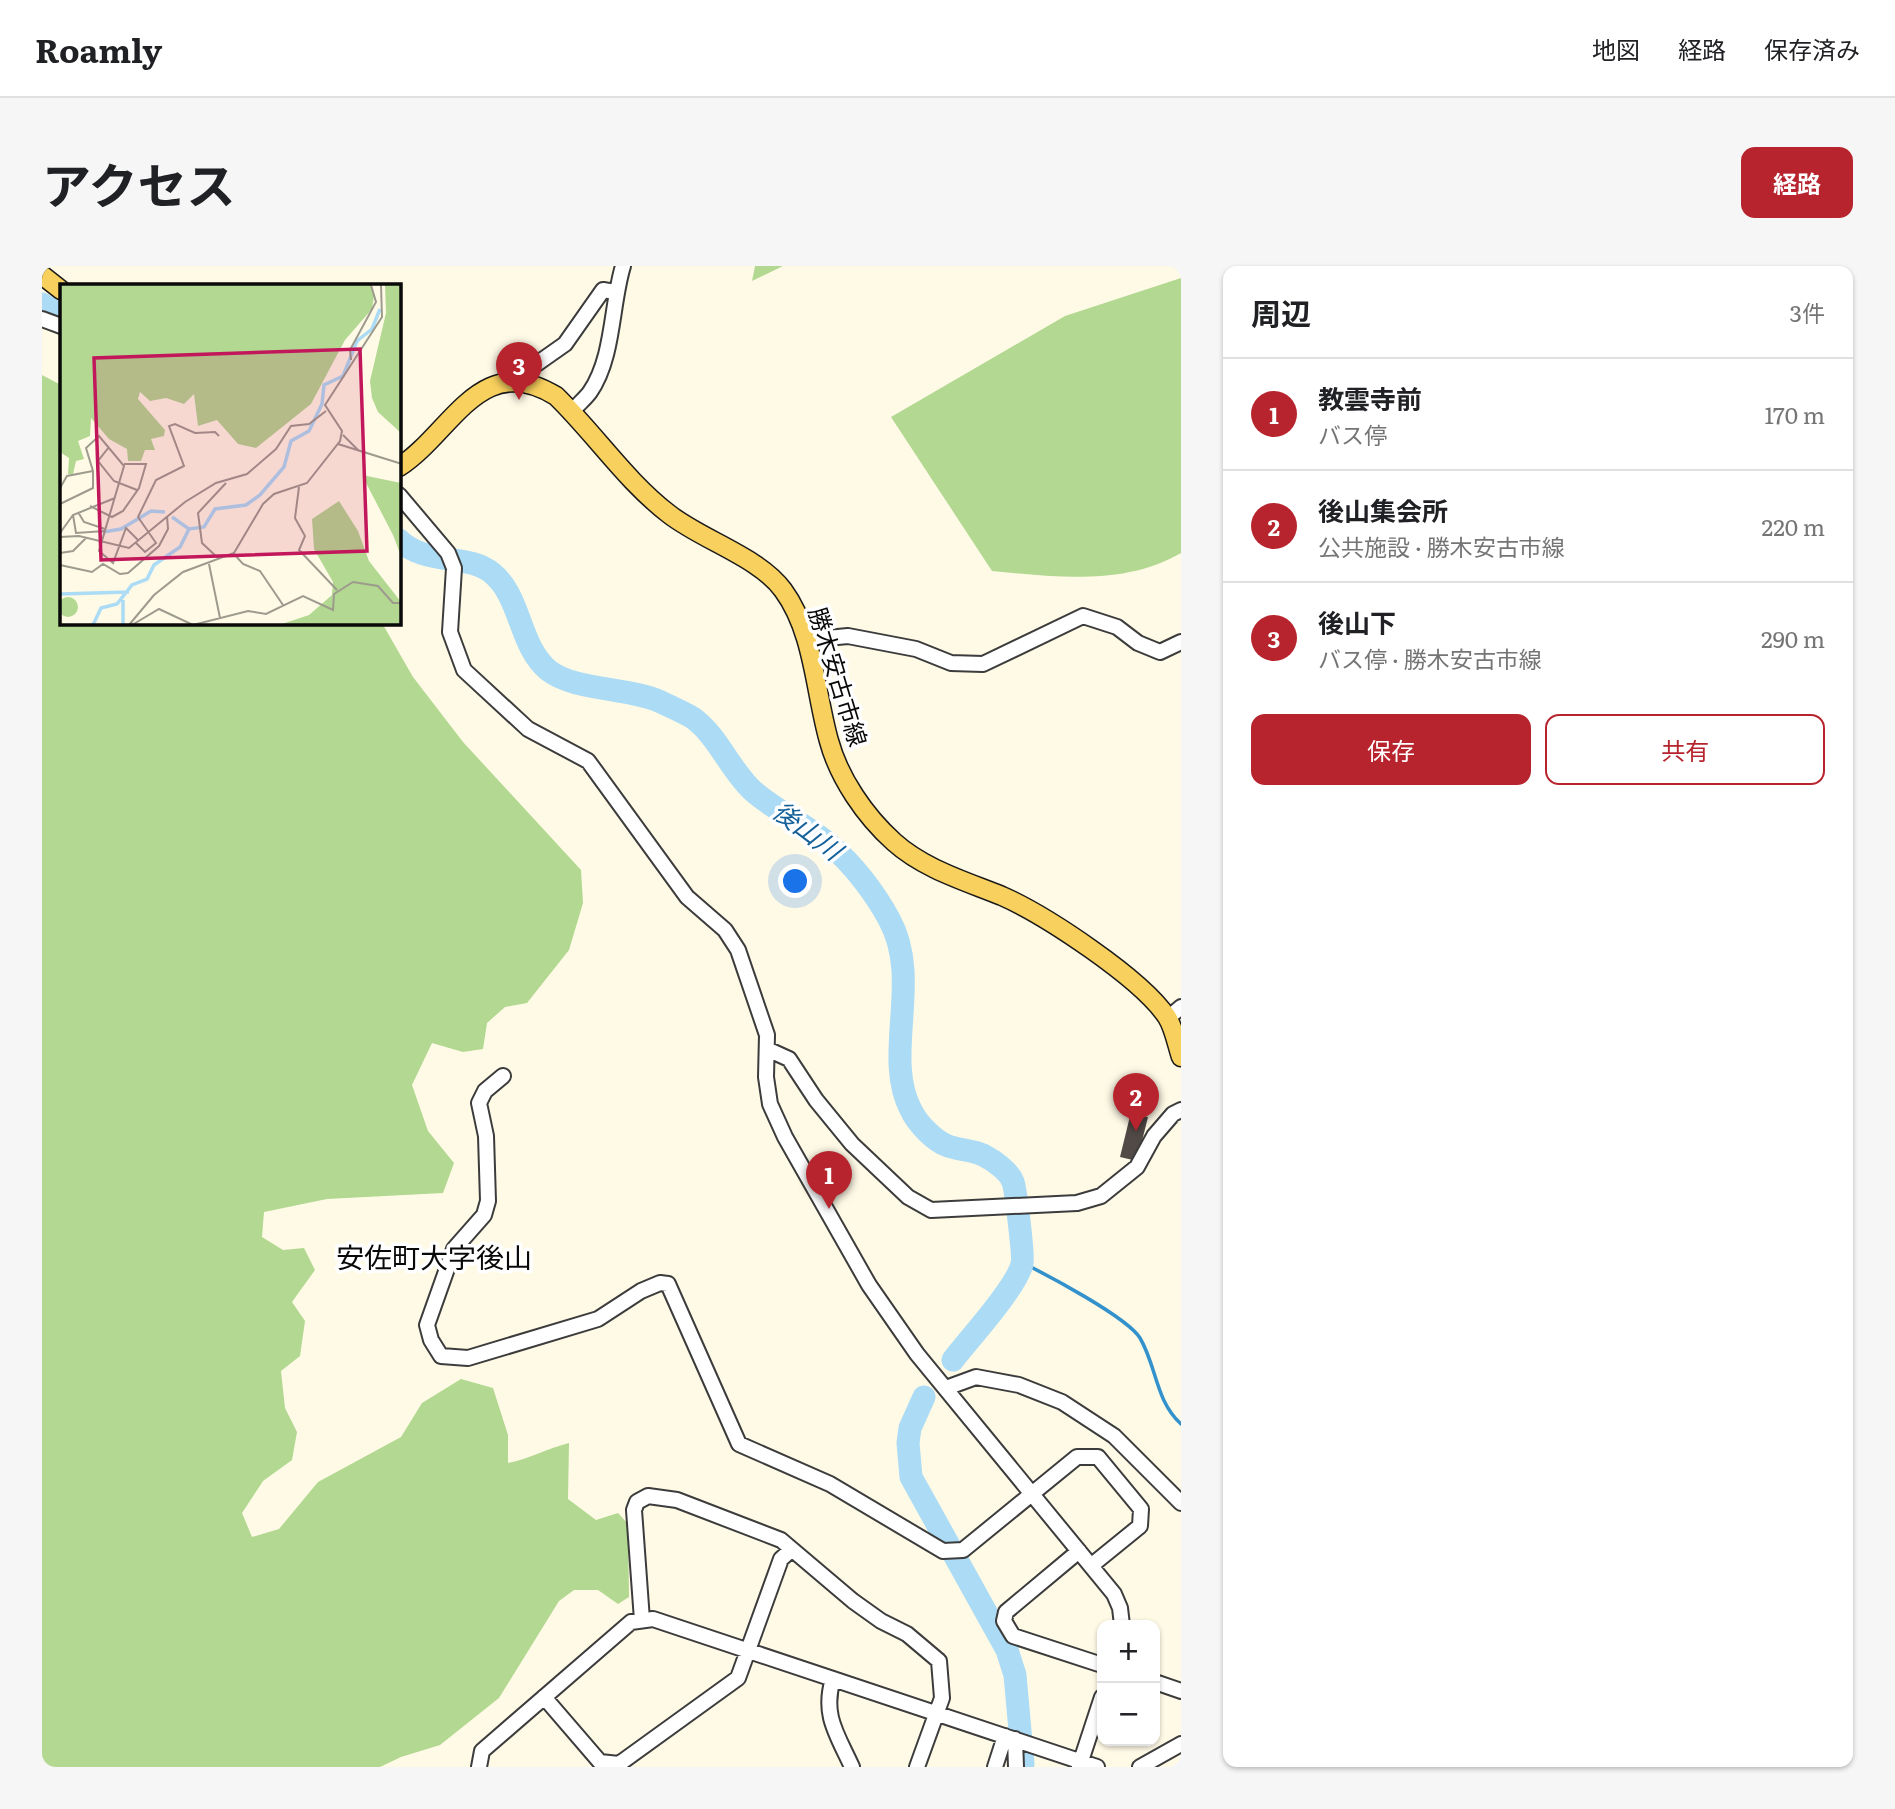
<!DOCTYPE html>
<html lang="ja">
<head>
<meta charset="utf-8">
<style>
	body { margin:0; font-family:Literata,"Noto Sans JP",serif; background:#f6f6f6; color:#202124 }
	.controls { position:absolute; right:21px; bottom:21px; display:grid; overflow:hidden; border-radius:14px; box-shadow:0 2px 5px #0004 }
	.controls button { width:63px; height:63px; display:grid; place-items:center; padding:0; border:0; border-bottom:2px solid #e0e0e0; background:#fff; color:#202124; font:35px sans-serif }
	.you { position:absolute; left:754px; top:616px; width:24px; height:24px; margin:-18px; border:5px solid #fff; border-radius:50%; background:#1a73e8; box-shadow:0 0 0 10px #1a73e833 }
	.badge { display:grid; place-items:center; width:46px; height:46px; border-radius:50%; background:#b7242d; color:#fff; font-size:23px; font-weight:700 }
	.pin { position:absolute; translate:-50% -58px; filter:drop-shadow(0 2px 4px #0008) }
	.pin::after { content:''; position:absolute; top:37px; width:24px; height:21px; background:inherit; clip-path:polygon(0 0,100% 0,50% 100%) }
	.list { margin:0; padding:0; list-style:none }
	h2 { display:flex; justify-content:space-between; align-items:center; height:91px; margin:0; padding:0 28px; font-size:30px }
	h2 small { font-size:23px; font-weight:400; color:#757577 }
	.list li { display:grid; grid-template-columns:46px 1fr auto; gap:21px; align-items:center; box-sizing:border-box; height:112px; padding:0 28px; border-top:2px solid #e0e0e0 }
	.list b { display:block; font-size:26px; white-space:nowrap }
	.list p { margin:0; font-size:23px; white-space:nowrap; color:#757577 }
	.list em { font-size:23px; font-style:normal; color:#757577 }
	.actions { display:flex; gap:14px; padding:21px 28px }
	.actions a { flex:1; padding:16px 0; border:2px solid #b7242d; border-radius:14px; text-align:center; font-size:24px; color:#b7242d }
	.actions .main { background:#b7242d; color:#fff }
	.map { position:relative; flex:none; width:1139px; height:1501px; overflow:hidden; border-radius:14px }
	header { display:flex; align-items:center; gap:42px; box-sizing:border-box; height:98px; padding:0 35px; background:#fff; border-bottom:2px solid #e0e0e0 }
	header strong { font-size:33px }
	nav { display:flex; gap:38px; margin-inline-start:auto; font-size:24px }
	.intro { display:flex; align-items:center; justify-content:space-between; box-sizing:border-box; height:168px; padding:0 42px }
	h1 { margin:0; font-size:49px }
	.button { padding:18px 32px; border-radius:14px; background:#b7242d; color:#fff; font-size:24px; font-weight:700 }
	main { display:flex; gap:42px; padding:0 42px }
	aside { flex:1; background:#fff; border-radius:14px; box-shadow:0 2px 5px #0004 }
	.map>svg:first-child { display:block }
</style>
</head>
<body>
<header>
<strong>Roamly</strong>
<nav><a>地図</a><a>経路</a><a>保存済み</a></nav>
</header>
<div class="intro"><h1>アクセス</h1><a class="button">経路</a></div>
<main>
<div class="map">
<svg width="1139" height="1501" viewBox="0 0 1139 1501">
	<rect width="100%" height="100%" fill="#fffae6"/>
	<path fill="#b2d891" d="M713,0H741L710,15Z
		M1139,12V287C1083,320 1012,311 950,305L849,151L1023,50Z
		M0,109L19,119V357H340L371,411L421,476L539,604L541,637L527,684L485,737L463,741L445,757L441,783L421,786L390,777L370,819L386,865L412,897L401,927L285,933L222,946L220,971L241,984L262,982L273,1004L250,1036L263,1055L258,1090L239,1105L243,1142L255,1166L250,1194L221,1215L200,1247L210,1271L237,1263L276,1216L359,1171L380,1137L419,1113L451,1122L466,1169V1197C487,1193 506,1182 527,1177L526,1233L554,1254L576,1247L586,1258L587,1331L576,1338L556,1324H532L517,1335L457,1432L398,1479L359,1491L338,1501H0Z"/>
	<g fill="none" stroke-linecap="round" stroke-linejoin="round">
		<path stroke="#3391cc" stroke-width="3.5" d="M981,997C1005,1009 1085,1051 1098,1072C1115,1101 1113,1134 1139,1158"/>
		<path stroke="#abdbf5" stroke-width="23" d="M0,38L19,50
			M357,274C384,300 426,287 450,307C479,330 477,380 506,404C532,425 587,421 619,436C629,441 641,446 651,452C676,470 688,504 711,525C735,546 765,559 788,579C811,598 833,627 847,653C881,714 840,789 869,844C875,857 892,875 906,880C917,884 930,884 941,889C951,894 967,905 971,916C974,925 982,991 980,998C974,1022 927,1073 911,1094
			M882,1131L868,1162L866,1177L869,1211L965,1384L973,1409L981,1498"/>
	</g>
	<path fill="#524a46" d="M1090,842L1101,845L1100,850L1106,851L1095,895L1078,891Z"/>
	<g fill="none" stroke-linecap="round" stroke-linejoin="round">
		<g stroke="#3c3c3c" stroke-width="18">
			<path id="minor" d="M0,53L19,60
				M482,116L486,104L523,78L561,24L573,26
				M530,146C535,139 543,133 548,126C572,91 569,39 581,0
				M357,229L406,287L412,302L408,366L422,404L486,463L546,495L645,631L683,664L696,684L725,769L724,811L728,838L743,871L827,1019L875,1088L1072,1328L1078,1342L1080,1359
				M764,374L806,370L874,383L909,397L941,398L1041,350L1075,361L1096,377L1118,386L1139,376
				M1126,752L1139,741
				M725,783L747,793L774,834L810,878L866,931L889,944L1035,937L1059,930L1095,901L1112,870L1131,848L1139,844
				M461,810L443,825L437,837L444,870L446,935L442,949L412,983L385,1059L389,1074L399,1090L426,1092L556,1053L599,1025L618,1017L626,1018L697,1178L788,1218L901,1285L921,1284L1035,1191H1056L1099,1243L1098,1260L1050,1299
				M904,1122L934,1111L977,1119L1020,1136L1072,1170L1139,1237
				M1037,1285L964,1346L962,1355L971,1370L1060,1399
				M600,1354L592,1244L595,1236L606,1230L635,1234L739,1274L811,1335L839,1355L865,1368L897,1395L900,1432L875,1501
				M791,1413C780,1449 795,1468 810,1501
				M1113,1416L1139,1425
				M502,1431L558,1496L577,1498L696,1412L739,1293L749,1284
				M973,1473L974,1501
				M437,1501L440,1485L589,1356L611,1353L1055,1501
				M953,1501L963,1470
				M1037,1501L1060,1431
				M1098,1501L1139,1478"/>
		</g>
		<g stroke="#1a1a1a" stroke-width="21">
			<path id="major" d="M0,9L19,24
				M357,201C410,167 438,83 514,130C553,168 584,215 627,248C660,274 717,291 741,324C772,366 773,426 787,475C797,512 823,550 852,576C882,603 923,615 960,630C1003,649 1099,712 1125,751C1132,762 1135,779 1139,791"/>
		</g>
		<use href="#minor" stroke="#fff" stroke-width="14"/>
		<use href="#major" stroke="#f8d05d" stroke-width="18"/>
	</g>
	<g text-anchor="middle" stroke-width="7" stroke-linejoin="round" paint-order="stroke">
		<g font-size="24" fill="#090909" stroke="#fff">
			<text transform="translate(795 411) rotate(73)" y="8">勝木安古市線</text>
		</g>
		<g font-size="26" font-style="italic" fill="#156199" stroke="#fff">
			<text transform="translate(765 565) rotate(37)" y="9">後山川</text>
		</g>
		<g font-size="28" fill="#090909" stroke="#fff">
			<text x="392" y="1002">安佐町大字後山</text>
		</g>
	</g>
	<g transform="translate(18 18)">
		<rect width="341" height="341" fill="#fffae6"/>
		<path d="M0,1H311L314,12L312,25L285,56L251,120L196,164L178,160L157,136L138,142L134,110L124,120L106,114L90,117L80,108L78,115L105,146L104,152L91,155L95,166H85L81,177H68L67,165L49,155L31,134L30,152L18,157L24,175L16,177L13,190H8L9,174L0,168ZM325,1H341V149L318,128L312,114L310,97L326,29ZM302,191L341,199V272L333,251ZM279,217L298,247L309,277L341,318V341H219L249,331L272,311L273,298L254,265L252,235ZM-2 323a10 10 0 1 1 20 0a10 10 0 1 1-20 0Z" fill="#b2d891"/>
		<path fill="none" stroke="#abdbf5" stroke-width="3.5" d="M112,233L129,245L144,243L155,225L186,221L200,211L224,183L231,157L249,147L262,120L264,101L283,92L297,57L312,45L320,25M43,248L61,245L91,227L105,228M0,310L69,308M63,316V341M33,341L41,324L57,320L72,301L87,295L94,281L120,263L129,245"/>
		<path fill="none" stroke="#9d9a8e" stroke-width="2" d="M291,76L290,66L316,18L311,1M283,151L299,167M278,160L342,180M49,163L38,177L54,197L77,206M239,203L235,234L245,252L239,266L277,306M0,204L7,192L33,187L26,164L39,152L64,182L39,267L53,279L66,244L79,257M0,220L33,204V187M30,222L52,233L63,227L79,204L86,180H64M18,228L24,238L45,245M13,231L16,249L45,247M0,249L13,231L55,214M0,253L19,252L69,264L125,218L156,199L187,190L216,165L231,142L249,140L266,127M76,259L85,268L96,259L78,233L96,196L124,182L109,142L115,140L135,149L155,148L159,152M0,269L13,267L26,254M174,270L183,280L200,287L223,321M159,275L142,259L138,229L166,199M149,280L160,334M0,281L32,288L43,280L60,290L68,289L99,262L108,245L107,232M69,341L94,311L123,288L174,269L203,220L214,210L247,199L280,157L282,147L265,121L322,33L321,1M72,341L99,325L133,341L188,327L206,330L243,312L273,326L274,310L293,298L318,302L333,319H342"/>
		<path fill="#c2185b" fill-opacity="0.15" stroke="#c2185b" stroke-width="3.5" d="M300,65L307,267L41,276L34,74Z"/>
		<rect width="341" height="341" fill="none" stroke="#090909" stroke-width="3.5"/>
	</g>
</svg>
<div class="controls">
<button>+</button>
<button>−</button>
</div>
<div class="you"></div>
<div class="pin badge" style="left:787px;top:943px">1</div>
<div class="pin badge" style="left:1094px;top:865px">2</div>
<div class="pin badge" style="left:477px;top:134px">3</div>
</div>
<aside>
<h2>周辺<small>3件</small></h2>
<ul class="list">
<li><span class="badge">1</span><div><b>教雲寺前</b><p>バス停</p></div><em>170 m</em></li>
<li><span class="badge">2</span><div><b>後山集会所</b><p>公共施設 · 勝木安古市線</p></div><em>220 m</em></li>
<li><span class="badge">3</span><div><b>後山下</b><p>バス停 · 勝木安古市線</p></div><em>290 m</em></li>
</ul>
<div class="actions"><a class="main">保存</a><a>共有</a></div>
</aside>
</main>
</body>
</html>
